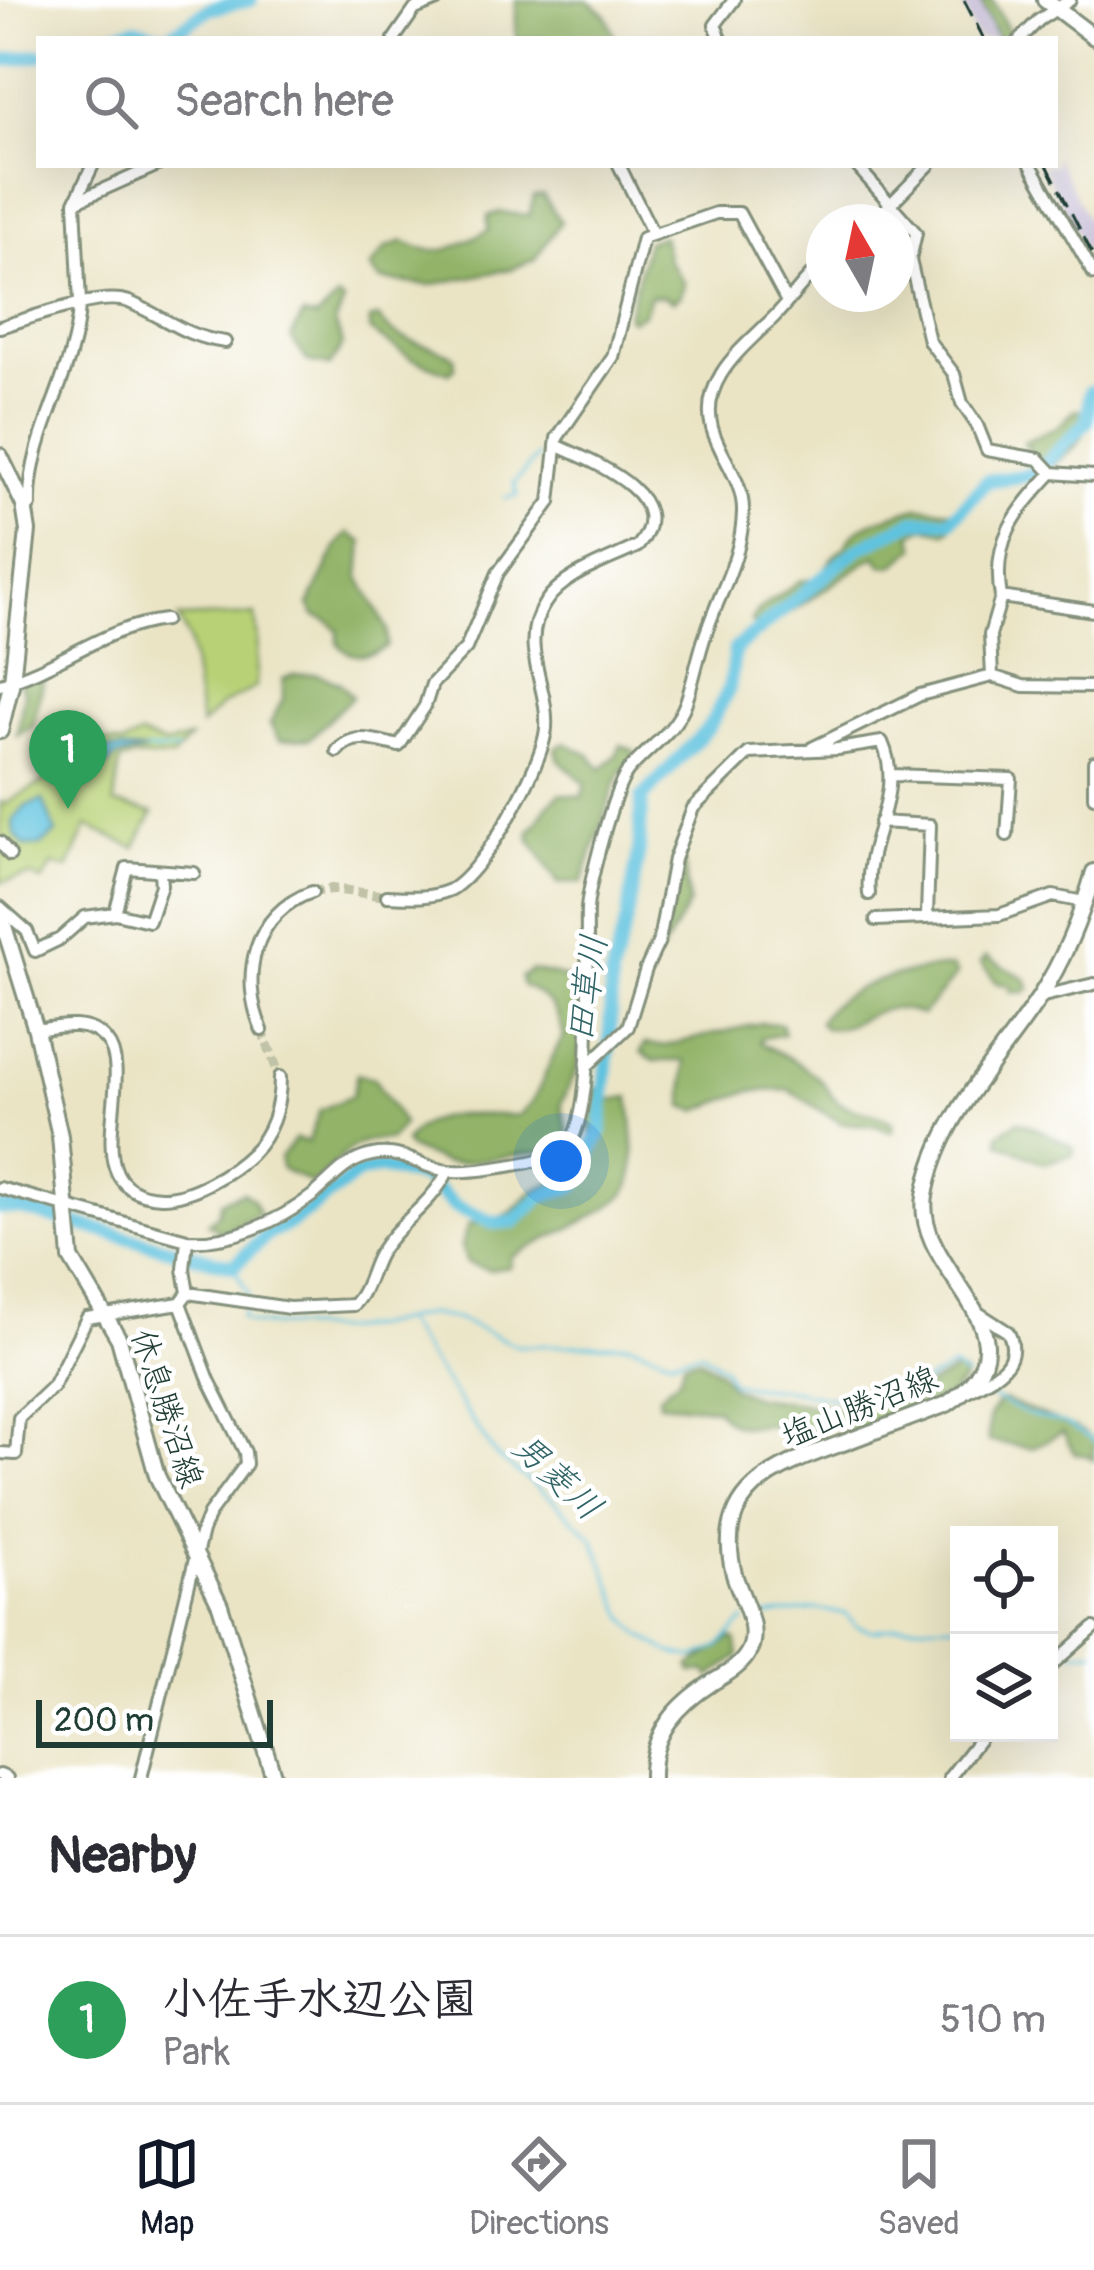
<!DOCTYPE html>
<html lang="en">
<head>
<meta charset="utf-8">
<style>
	body { margin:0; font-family:Pangolin,"Klee One",sans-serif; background:#f2f2f3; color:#2b2b33 }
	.controls { position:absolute; right:36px; bottom:36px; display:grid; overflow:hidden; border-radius:0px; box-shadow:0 12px 48px #0002 }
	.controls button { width:108px; height:108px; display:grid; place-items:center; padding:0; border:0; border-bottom:3px solid #e1e1e2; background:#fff; color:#2b2b33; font:60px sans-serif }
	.compass { position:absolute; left:806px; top:204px; width:108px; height:108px; border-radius:50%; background:#fff; box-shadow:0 12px 48px #0002; rotate:351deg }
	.scale { position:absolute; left:36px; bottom:30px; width:237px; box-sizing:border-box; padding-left:12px; border:6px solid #1f3d34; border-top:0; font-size:33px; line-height:42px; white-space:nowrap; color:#1f3d34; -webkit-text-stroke:9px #fff; paint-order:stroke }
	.you { position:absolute; left:561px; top:1161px; width:42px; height:42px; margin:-30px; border:9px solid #fff; border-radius:50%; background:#1a73e8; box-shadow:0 0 0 18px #1a73e833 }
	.badge { display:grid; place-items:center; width:78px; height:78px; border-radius:50%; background:#111827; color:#fff; font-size:39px; font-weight:700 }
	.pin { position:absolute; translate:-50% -99px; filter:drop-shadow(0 3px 6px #0008) }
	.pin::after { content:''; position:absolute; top:63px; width:42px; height:36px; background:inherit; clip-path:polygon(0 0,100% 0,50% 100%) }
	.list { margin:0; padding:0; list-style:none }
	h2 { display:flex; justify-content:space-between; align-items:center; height:156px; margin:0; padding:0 48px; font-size:51px }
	h2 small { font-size:39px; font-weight:400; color:#7c7c81 }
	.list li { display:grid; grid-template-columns:78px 1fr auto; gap:36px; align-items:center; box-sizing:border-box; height:168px; padding:0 48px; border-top:3px solid #e1e1e2 }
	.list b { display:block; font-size:45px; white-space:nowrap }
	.list p { margin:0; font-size:39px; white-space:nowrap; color:#7c7c81 }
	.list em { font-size:39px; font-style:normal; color:#7c7c81 }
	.icon { flex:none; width:66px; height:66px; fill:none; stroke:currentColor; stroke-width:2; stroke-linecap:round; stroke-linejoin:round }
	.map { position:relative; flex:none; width:1094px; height:1778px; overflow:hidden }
	.search { position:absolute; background:#fff; box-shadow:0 12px 48px #0002; left:36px; right:36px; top:36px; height:132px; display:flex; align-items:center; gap:30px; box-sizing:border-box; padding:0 42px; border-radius:0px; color:#7c7c81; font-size:45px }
	.sheet { height:324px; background:#fff }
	nav { display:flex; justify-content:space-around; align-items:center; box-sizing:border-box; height:168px; border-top:3px solid #e1e1e2; background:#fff; font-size:33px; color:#7c7c81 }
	nav a { display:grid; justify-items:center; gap:6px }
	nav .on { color:#111827 }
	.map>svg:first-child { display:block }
</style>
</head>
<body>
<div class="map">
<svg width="1094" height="1778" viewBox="0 0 1094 1778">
	<rect width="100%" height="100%" fill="#fff"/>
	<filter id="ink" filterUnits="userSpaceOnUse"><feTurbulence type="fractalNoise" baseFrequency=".00833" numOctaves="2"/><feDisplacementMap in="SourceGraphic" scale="24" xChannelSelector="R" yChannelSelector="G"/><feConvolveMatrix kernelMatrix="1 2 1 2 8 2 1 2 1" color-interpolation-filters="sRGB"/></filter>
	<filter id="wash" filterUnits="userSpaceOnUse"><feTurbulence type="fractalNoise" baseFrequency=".004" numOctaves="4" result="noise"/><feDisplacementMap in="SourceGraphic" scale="48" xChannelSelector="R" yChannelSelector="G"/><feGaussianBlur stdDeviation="2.7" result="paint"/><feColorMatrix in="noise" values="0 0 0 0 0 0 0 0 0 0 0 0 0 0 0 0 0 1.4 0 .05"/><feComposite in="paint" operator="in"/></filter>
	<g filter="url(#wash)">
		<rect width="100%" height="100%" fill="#eae4c5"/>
		<path fill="#c8bfd8" d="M960,0H980L998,39H977Z
			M1055,155L1094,232V267L1042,165H1055Z"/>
		<path fill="#b8d176" stroke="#6c8755" stroke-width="3" d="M255,615L258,640L256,687L222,705L201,726L189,640L178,618Z
			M140,736L165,745L189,739L172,758L135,757L120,761L114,804L153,813L135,848L87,826L68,869L53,865L42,881L31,876L0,882V801L5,805C16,795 27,792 39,785C70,766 78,731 122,745Z"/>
		<path fill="#92b367" stroke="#58784e" stroke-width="3" d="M588,0L606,15L616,39H516V0Z
			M980,0H992L1013,39H998Z
			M543,195L561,222L534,260L511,269L429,285L380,280L370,268L387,247L404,241C441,260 453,248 488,230V216L500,212L529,216L534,196Z
			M662,236L668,259L684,283L681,295L674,301L662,296H650L644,313L631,320L627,317L647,241Z
			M338,298L344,302L335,323L343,344L330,366L308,362L291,338L303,315L316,318Z
			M378,318C401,346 423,340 454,356L455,368L449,373L411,358L370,331V320Z
			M1075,410L1087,413C1090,437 1071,453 1051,466L1033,455L1024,442L1059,426Z
			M918,507L950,510L956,521L946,532L924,527L912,534L916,548L893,566L882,565L877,556L867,561L762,631L751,621C761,602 782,596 799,581C827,582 825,558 845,547C855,520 893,516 918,507Z
			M348,533L363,542L360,577L387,629V646C370,657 352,660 338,644V630L328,621L315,616L309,605L338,544Z
			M37,674L44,678L33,726L17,736L24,692L19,682Z
			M318,674L340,683L352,697L309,739L279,740L270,724L283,699V679L293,675Z
			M565,743L590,755L601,769L616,756L621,745L634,751L635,757L622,770L615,785L582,883H558L530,839V830C544,818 540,809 560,794L582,797L586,784L559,760L556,748Z
			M677,861L684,864L689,904L659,955Z
			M986,957L1025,978L1030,987L1025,992H1010L1011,986L997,983L981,963Z
			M952,967L957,974L922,1015C872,994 860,1033 824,1028L819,1022C840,982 912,970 952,967Z
			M532,970L576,980L582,993L583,1030L578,1067L561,1104L568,1133L546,1151L458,1163H444L408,1148L405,1142C431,1104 478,1117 519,1115C542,1099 546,1060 564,1037C559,1010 547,997 522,985L521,977Z
			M761,1023L781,1024L784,1034L761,1038V1043C781,1054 805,1064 821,1081C828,1088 831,1097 840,1103C859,1115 878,1109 894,1125L892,1132L876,1125L841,1123L789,1090L749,1091L697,1111L684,1106L685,1061H654L641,1052L645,1044L664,1046Z
			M357,1074L374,1078L403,1124L390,1140C347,1137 343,1160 312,1184L281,1168L280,1158L295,1139L308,1142L320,1110L352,1096Z
			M595,1088L609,1100L630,1097C631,1122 641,1169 627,1191C614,1211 537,1242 512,1257L510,1267L489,1270L467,1263L461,1246L468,1225L498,1219L513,1211L532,1192L569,1174L594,1153L591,1128L584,1122L588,1089Z
			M1018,1121C1032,1126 1063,1140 1074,1149L1073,1155L1044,1163L1000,1143L999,1134Z
			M243,1192L253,1200L259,1214L221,1232L208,1223L218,1214L221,1201Z
			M699,1358L719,1371L732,1388L756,1397L845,1409L906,1398L956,1370L964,1374L963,1383L947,1397L852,1433L833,1421L807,1434C801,1431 795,1427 788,1426C761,1420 735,1439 716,1408L659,1403V1395L679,1378L684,1361Z
			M1003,1400L1077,1429L1094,1440V1462L1092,1457L1074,1453L1063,1432L1032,1448L988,1441L989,1417L998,1402Z
			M731,1638L736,1640L739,1656L710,1677L707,1671L692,1672L690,1667Z"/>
		<path fill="#60c3df" stroke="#40808a" stroke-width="3" d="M105,749L146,751L116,757L103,771L96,772L83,758Z
			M43,800L56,833L41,846H24L14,834L13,820L26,806Z"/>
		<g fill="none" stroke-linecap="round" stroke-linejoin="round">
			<path stroke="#60c3df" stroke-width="3" d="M505,498L517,496L514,483L538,456
				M146,750L178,751
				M233,1266L249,1296
				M248,1305L241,1318L253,1324L332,1330L372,1327L428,1314L456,1319L518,1346L630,1344L671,1359L701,1352L724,1368L731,1382C753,1390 775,1386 797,1391C858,1406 897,1400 952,1367L966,1377
				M403,1321L497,1457L550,1497L593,1538L623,1614L639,1634L670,1653L695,1658L717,1648L745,1620
				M985,1394L1029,1415L1066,1424L1094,1441
				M754,1618L816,1609L846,1614L856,1626L873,1631L904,1625L959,1624
				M1049,1652H1062
				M1072,1652L1094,1651"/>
			<path stroke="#60c3df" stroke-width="14" d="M98,39L135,29L162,37L171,35L209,9L251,0
				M0,61L39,55
				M0,1208L21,1209L233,1266L268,1234L293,1222L357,1174L379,1168L424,1178L454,1206L494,1223L514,1222L542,1196L575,1185L601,1130L610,1036L611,977L627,919L639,851L642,798L709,727L729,689L735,649L859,548L914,521L951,520L987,481L1029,475L1039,469L1087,422L1090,392"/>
		</g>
	</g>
	<g filter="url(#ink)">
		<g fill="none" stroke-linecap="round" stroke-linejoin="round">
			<path stroke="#c1c3a8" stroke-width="10" stroke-dasharray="10 5" stroke-linecap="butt" d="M312,892L332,889L387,896
				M262,1030L280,1077"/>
			<g stroke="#84907c" stroke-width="16">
				<path id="minor" d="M394,39L415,9L437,0
					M721,39L715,25L734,0
					M1020,39L1039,20L1070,0
					M619,165L652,232
					M856,165L916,233L910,260L929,341L954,374L962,403L977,425L987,450L1039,459L1052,473L1094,476
					M1031,165L1094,274
					M75,202L158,165
					M873,222L929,165
					M80,303L75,202L93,165
					M0,327C31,318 102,291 129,302C167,318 182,336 225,342
					M25,508L30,505C28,435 75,376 79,306
					M1001,597C991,540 1016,512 1052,473
					M992,676L1023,686L1094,687
					M0,684C58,669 105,626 165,620
					M812,748L920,695L992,676L990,635L1001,597L1094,611
					M337,751C353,731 377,741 399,746L425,706L432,684L466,648L498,573L550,502L557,438L613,357L643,238L716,213H739L787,302
					M1094,762V797
					M891,775L1011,779L1007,835
					M880,822L930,825L927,915
					M0,842L10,855
					M387,896C408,897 429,899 450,890C483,873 543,766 546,728C549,685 517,645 545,603C563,574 608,561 638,546C681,496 593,462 556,445
					M0,907L27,931L35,951L60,939L85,917L115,913L127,868L194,873
					M115,913L149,921L161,885L160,873
					M876,920L999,915L1053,896L1084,902
					M1039,997L1094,984
					M36,1030C60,1026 89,1020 106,1040C139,1077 70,1193 161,1197C190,1198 232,1173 252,1153C273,1132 280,1106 280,1077
					M262,1030C239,977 253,913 312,892
					M586,1067L628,1027L646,969L659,941L674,859L693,808L749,753L838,749L882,742C906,796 864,837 869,894
					M0,1188L187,1240C230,1243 278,1222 312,1196C329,1183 342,1165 362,1158C397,1144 418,1168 449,1171C470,1173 550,1162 564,1150C599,1119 585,958 587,909C589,883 613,790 628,771C648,747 675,733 686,702C694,680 698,655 706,633C720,591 742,558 743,512C744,481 720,457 712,428C699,378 746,346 775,316C792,298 805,279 824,262
					M188,1293L289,1308L353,1305C367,1292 370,1270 379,1254C398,1222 430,1207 448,1171
					M967,1391C991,1378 1024,1364 1008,1332L980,1314
					M0,1453L16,1454L19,1418L53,1386L87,1318L180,1303L188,1293L184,1269L187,1240
					M1049,1668L1094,1628
					M0,1775L7,1778
					M141,1778L202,1531L209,1514L246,1464L245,1452L209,1380L180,1303
					M949,1778L984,1733"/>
			</g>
			<g stroke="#84907c" stroke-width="20">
				<path id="major" d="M1045,0L1094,37
					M0,456L24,505L28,531L12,681L0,731
					M0,913L36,1030L60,1136L71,1258L119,1339L157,1476L220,1605L274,1778
					M652,1778C651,1733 677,1705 713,1682C726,1674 740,1667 748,1653C762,1628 741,1599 734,1574C712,1488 779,1466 843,1443C878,1430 912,1417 947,1404C1051,1334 913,1275 925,1196C937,1119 998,1061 1039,998C1063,961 1082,914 1094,872"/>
			</g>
			<use href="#minor" stroke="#fff" stroke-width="10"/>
			<use href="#major" stroke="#fff" stroke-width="14"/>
			<path stroke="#1f3d34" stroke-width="3" stroke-dasharray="18 9" stroke-linecap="butt" d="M964,0L984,39
				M1047,165L1094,257"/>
		</g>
	</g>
	<g text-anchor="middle" stroke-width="9" stroke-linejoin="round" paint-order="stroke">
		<g font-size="33" fill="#1f3d34" stroke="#fff">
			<text transform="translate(859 1406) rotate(-22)" y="12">塩山勝沼線</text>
			<text transform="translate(168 1408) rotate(72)" y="12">休息勝沼線</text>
		</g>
		<g font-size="36" font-style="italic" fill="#326567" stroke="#fff">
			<text transform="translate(586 988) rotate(-82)" y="13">田草川</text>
			<text transform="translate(558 1476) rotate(43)" y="13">男菱川</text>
		</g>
	</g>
</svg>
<div class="controls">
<button><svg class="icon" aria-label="locate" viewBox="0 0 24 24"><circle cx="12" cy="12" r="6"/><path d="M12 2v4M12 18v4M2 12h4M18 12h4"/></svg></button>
<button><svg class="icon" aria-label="layers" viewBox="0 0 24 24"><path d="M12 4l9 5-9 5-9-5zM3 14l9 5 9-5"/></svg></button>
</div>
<svg class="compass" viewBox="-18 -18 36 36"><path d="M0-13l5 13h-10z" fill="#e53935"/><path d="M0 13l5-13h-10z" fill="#7c7c81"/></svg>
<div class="scale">200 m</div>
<div class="you"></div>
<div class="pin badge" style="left:68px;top:809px;background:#2e9e5b">1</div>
<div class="search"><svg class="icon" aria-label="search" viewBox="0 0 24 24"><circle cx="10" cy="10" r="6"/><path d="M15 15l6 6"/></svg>Search here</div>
</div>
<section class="sheet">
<h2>Nearby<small></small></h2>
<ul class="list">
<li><span class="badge" style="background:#2e9e5b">1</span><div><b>小佐手水辺公園</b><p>Park</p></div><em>510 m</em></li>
</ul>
</section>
<nav>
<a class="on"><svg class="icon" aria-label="map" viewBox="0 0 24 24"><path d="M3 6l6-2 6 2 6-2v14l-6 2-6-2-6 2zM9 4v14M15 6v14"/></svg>Map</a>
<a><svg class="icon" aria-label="directions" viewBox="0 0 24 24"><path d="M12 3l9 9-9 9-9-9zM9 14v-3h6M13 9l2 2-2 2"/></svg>Directions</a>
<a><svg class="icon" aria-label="saved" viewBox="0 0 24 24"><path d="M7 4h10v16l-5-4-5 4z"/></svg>Saved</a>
</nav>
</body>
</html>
